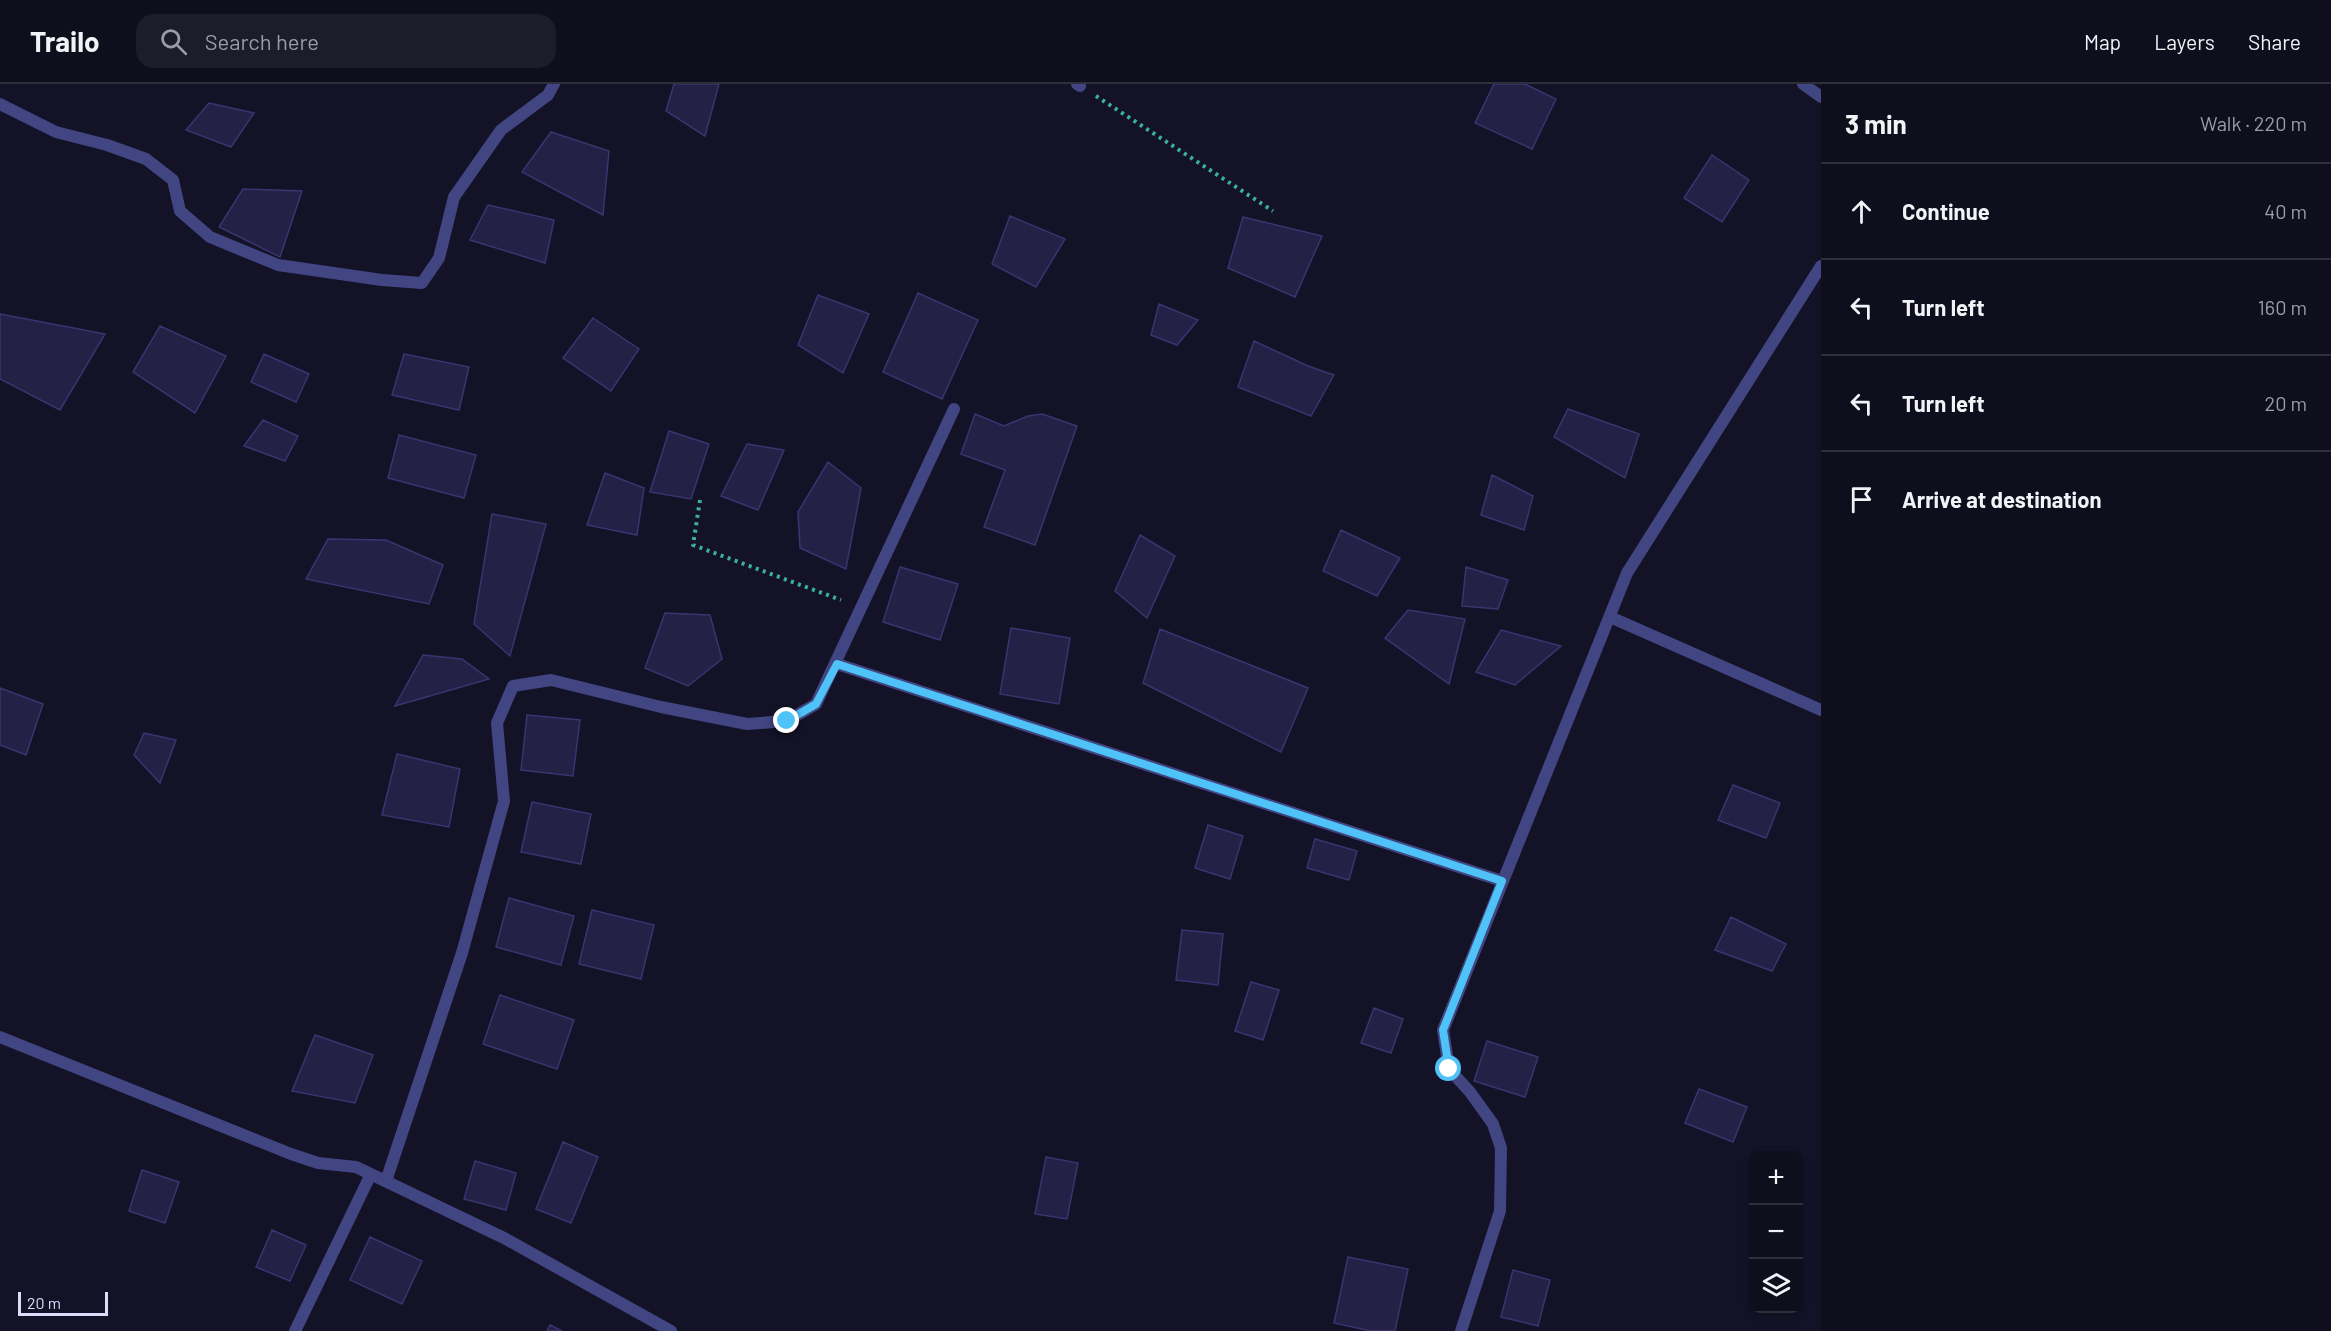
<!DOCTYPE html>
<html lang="en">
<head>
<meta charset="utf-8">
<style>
	body { margin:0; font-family:Barlow,sans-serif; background:#1d1c2a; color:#f1f3f6 }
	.controls { position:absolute; right:18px; bottom:18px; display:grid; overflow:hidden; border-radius:12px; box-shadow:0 3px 9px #0003 }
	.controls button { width:54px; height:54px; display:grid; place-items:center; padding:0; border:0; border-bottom:2px solid #2f2e3b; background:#0f0e1d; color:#f1f3f6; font:30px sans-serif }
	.scale { position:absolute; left:18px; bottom:15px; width:90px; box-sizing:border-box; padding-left:6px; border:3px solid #dcdbfc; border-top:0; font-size:16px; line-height:21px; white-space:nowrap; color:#dcdbfc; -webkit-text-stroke:4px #141227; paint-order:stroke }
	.stop { position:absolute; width:18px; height:18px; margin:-14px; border:4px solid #4fc3f7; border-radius:50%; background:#fff }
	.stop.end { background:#4fc3f7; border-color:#fff; box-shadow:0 2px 6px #0008 }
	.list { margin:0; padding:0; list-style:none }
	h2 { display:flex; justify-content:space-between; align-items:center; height:78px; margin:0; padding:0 24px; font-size:26px }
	h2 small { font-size:20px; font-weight:400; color:#9b9ca4 }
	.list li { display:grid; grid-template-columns:39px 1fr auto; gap:18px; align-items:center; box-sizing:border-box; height:96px; padding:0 24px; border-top:2px solid #2f2e3b }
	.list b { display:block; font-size:22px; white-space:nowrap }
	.list em { font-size:20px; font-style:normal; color:#9b9ca4 }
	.icon { flex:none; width:33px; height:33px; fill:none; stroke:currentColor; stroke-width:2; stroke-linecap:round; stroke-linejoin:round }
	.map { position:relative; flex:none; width:1821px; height:1247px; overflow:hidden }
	header { display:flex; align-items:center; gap:36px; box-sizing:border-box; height:84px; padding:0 30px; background:#0f0e1d; border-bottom:2px solid #2f2e3b }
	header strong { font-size:28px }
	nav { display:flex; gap:33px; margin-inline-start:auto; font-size:21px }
	.search { width:420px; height:54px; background:#1d1c2a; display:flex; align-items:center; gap:15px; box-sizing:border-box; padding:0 21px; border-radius:18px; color:#9b9ca4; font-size:22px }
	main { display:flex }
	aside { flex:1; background:#0f0e1d }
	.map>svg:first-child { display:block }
</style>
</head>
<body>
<header>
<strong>Trailo</strong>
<div class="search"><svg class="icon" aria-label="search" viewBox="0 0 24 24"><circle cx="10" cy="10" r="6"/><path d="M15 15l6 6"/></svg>Search here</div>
<nav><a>Map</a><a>Layers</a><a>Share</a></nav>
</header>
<main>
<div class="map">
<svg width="1821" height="1247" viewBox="0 0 1821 1247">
	<rect width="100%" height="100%" fill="#141227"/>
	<path fill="#242046" stroke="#3a3470" stroke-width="1.5" d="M674,0H719L705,52L666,27Z
		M1494,0H1525L1556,15L1532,65L1475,39Z
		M209,19L254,29L231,63L186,46Z
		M551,48L609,67L603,131L522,88Z
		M1712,71L1749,96L1722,138L1684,114Z
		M243,105L302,107L280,173L219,143Z
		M488,121L554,136L545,179L470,156Z
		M1010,132L1065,155L1036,203L992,180Z
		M1243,133L1322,152L1295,213L1228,184Z
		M918,209L978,236L942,315L883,288Z
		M818,211L869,230L843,289L798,261Z
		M1159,220L1198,236L1177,261L1151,251Z
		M0,230L105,250L60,326L0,295Z
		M593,234L639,265L611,307L563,274Z
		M160,242L226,272L195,329L133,288Z
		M1254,257L1308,282L1334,291L1311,332L1238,303Z
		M264,270L309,290L296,318L251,298Z
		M404,270L469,283L459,326L392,311Z
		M1568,325L1639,350L1625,394L1554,353Z
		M975,330L1004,342L1028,332L1042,330L1077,342L1035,461L984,443L1005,386L961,370Z
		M263,336L298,352L285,377L244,362Z
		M669,347L709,360L691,415L650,408Z
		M399,351L476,371L464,414L388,394Z
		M747,360L784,366L758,426L721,412Z
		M828,378L861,404L846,485L800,464L798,428Z
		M605,389L644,404L637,451L587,441Z
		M1492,391L1533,412L1524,446L1481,431Z
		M492,430L546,440L510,572L474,540Z
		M1341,446L1400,474L1377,512L1323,487Z
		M1140,451L1175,472L1147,534L1115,507Z
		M328,455L386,456L443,481L429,520L306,495Z
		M900,483L958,500L940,556L883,538Z
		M1466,483L1508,496L1498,525L1462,522Z
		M1408,526L1465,535L1449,600L1385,554Z
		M665,529L710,531L722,575L688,602L645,584Z
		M1011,544L1070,554L1059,620L1000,610Z
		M1160,545L1308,604L1281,668L1143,599Z
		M1501,546L1561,562L1515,601L1476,588Z
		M423,571L462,575L489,595L395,622Z
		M0,604L43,620L26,671L0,661Z
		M527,631L580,636L573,692L521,686Z
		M144,649L176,656L160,699L134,671Z
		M397,670L460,685L449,743L382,731Z
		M1733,701L1780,719L1766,754L1718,736Z
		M532,718L591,730L581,780L521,768Z
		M1208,741L1243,752L1230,795L1195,784Z
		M1315,755L1357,767L1349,796L1307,784Z
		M509,814L574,832L561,881L496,863Z
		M592,826L654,841L641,895L579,880Z
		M1731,833L1786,860L1772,887L1715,866Z
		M1182,846L1223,850L1218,901L1176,896Z
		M1251,898L1279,906L1263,956L1235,947Z
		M500,911L574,936L557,985L483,960Z
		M1374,924L1403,935L1391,969L1361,959Z
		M315,951L373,971L355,1019L292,1007Z
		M1487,957L1538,973L1525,1013L1474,997Z
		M1699,1005L1747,1023L1733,1058L1685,1039Z
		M563,1058L598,1073L571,1139L536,1125Z
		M1046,1073L1078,1079L1067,1135L1035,1130Z
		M475,1077L516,1089L506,1126L464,1115Z
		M142,1086L179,1098L165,1139L129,1127Z
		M272,1146L306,1161L290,1197L256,1183Z
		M370,1153L422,1177L402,1220L350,1196Z
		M1348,1173L1408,1185L1395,1247H1371L1334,1239Z
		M1513,1186L1550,1196L1538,1242L1501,1233Z
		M550,1241L562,1247H547Z"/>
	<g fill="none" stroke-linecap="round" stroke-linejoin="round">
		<path stroke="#3bb09f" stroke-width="4" stroke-dasharray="3 4.5" stroke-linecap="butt" d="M1096,12L1273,127
			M700,416L693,461L841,516"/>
		<path stroke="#414582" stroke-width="12" d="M1077,0L1080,2
			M1803,0L1821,13
			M0,20L56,48L107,61L146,75L173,96L180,127L210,153L278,181L382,196L422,199L439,174L454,113L501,46L548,11L554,0
			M1610,533L1821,626
			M837,580L1502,797
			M0,953L291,1070L318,1079L356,1083L504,1154L671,1247
			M386,1097L462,869L504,717L497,639L513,602L551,596L661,623L747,640L787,637L816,620L954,325
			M295,1247L371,1090
			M1461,1247L1500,1127L1501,1064L1493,1040L1470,1008L1449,985L1443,946L1627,489L1821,182"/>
	</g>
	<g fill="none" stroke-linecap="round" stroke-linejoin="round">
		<path stroke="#4fc3f7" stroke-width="8" d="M787,637L816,620L837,580L1502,797L1443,946L1449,985"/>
	</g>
</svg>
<div class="controls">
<button>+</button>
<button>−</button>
<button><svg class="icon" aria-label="layers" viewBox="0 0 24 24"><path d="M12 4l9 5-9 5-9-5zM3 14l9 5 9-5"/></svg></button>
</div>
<div class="scale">20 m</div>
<div class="stop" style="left:1449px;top:985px"></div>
<div class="stop end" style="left:787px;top:637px"></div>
</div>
<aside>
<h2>3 min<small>Walk · 220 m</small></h2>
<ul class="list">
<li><svg class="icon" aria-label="ahead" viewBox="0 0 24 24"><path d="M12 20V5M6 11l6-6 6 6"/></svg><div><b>Continue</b></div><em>40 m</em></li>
<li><svg class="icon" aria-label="left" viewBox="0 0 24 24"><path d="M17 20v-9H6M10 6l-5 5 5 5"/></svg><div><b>Turn left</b></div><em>160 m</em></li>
<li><svg class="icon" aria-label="left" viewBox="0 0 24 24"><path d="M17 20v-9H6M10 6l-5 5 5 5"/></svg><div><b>Turn left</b></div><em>20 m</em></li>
<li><svg class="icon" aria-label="arrive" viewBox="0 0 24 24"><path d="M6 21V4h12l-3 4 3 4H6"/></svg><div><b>Arrive at destination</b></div></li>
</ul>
</aside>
</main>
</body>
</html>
